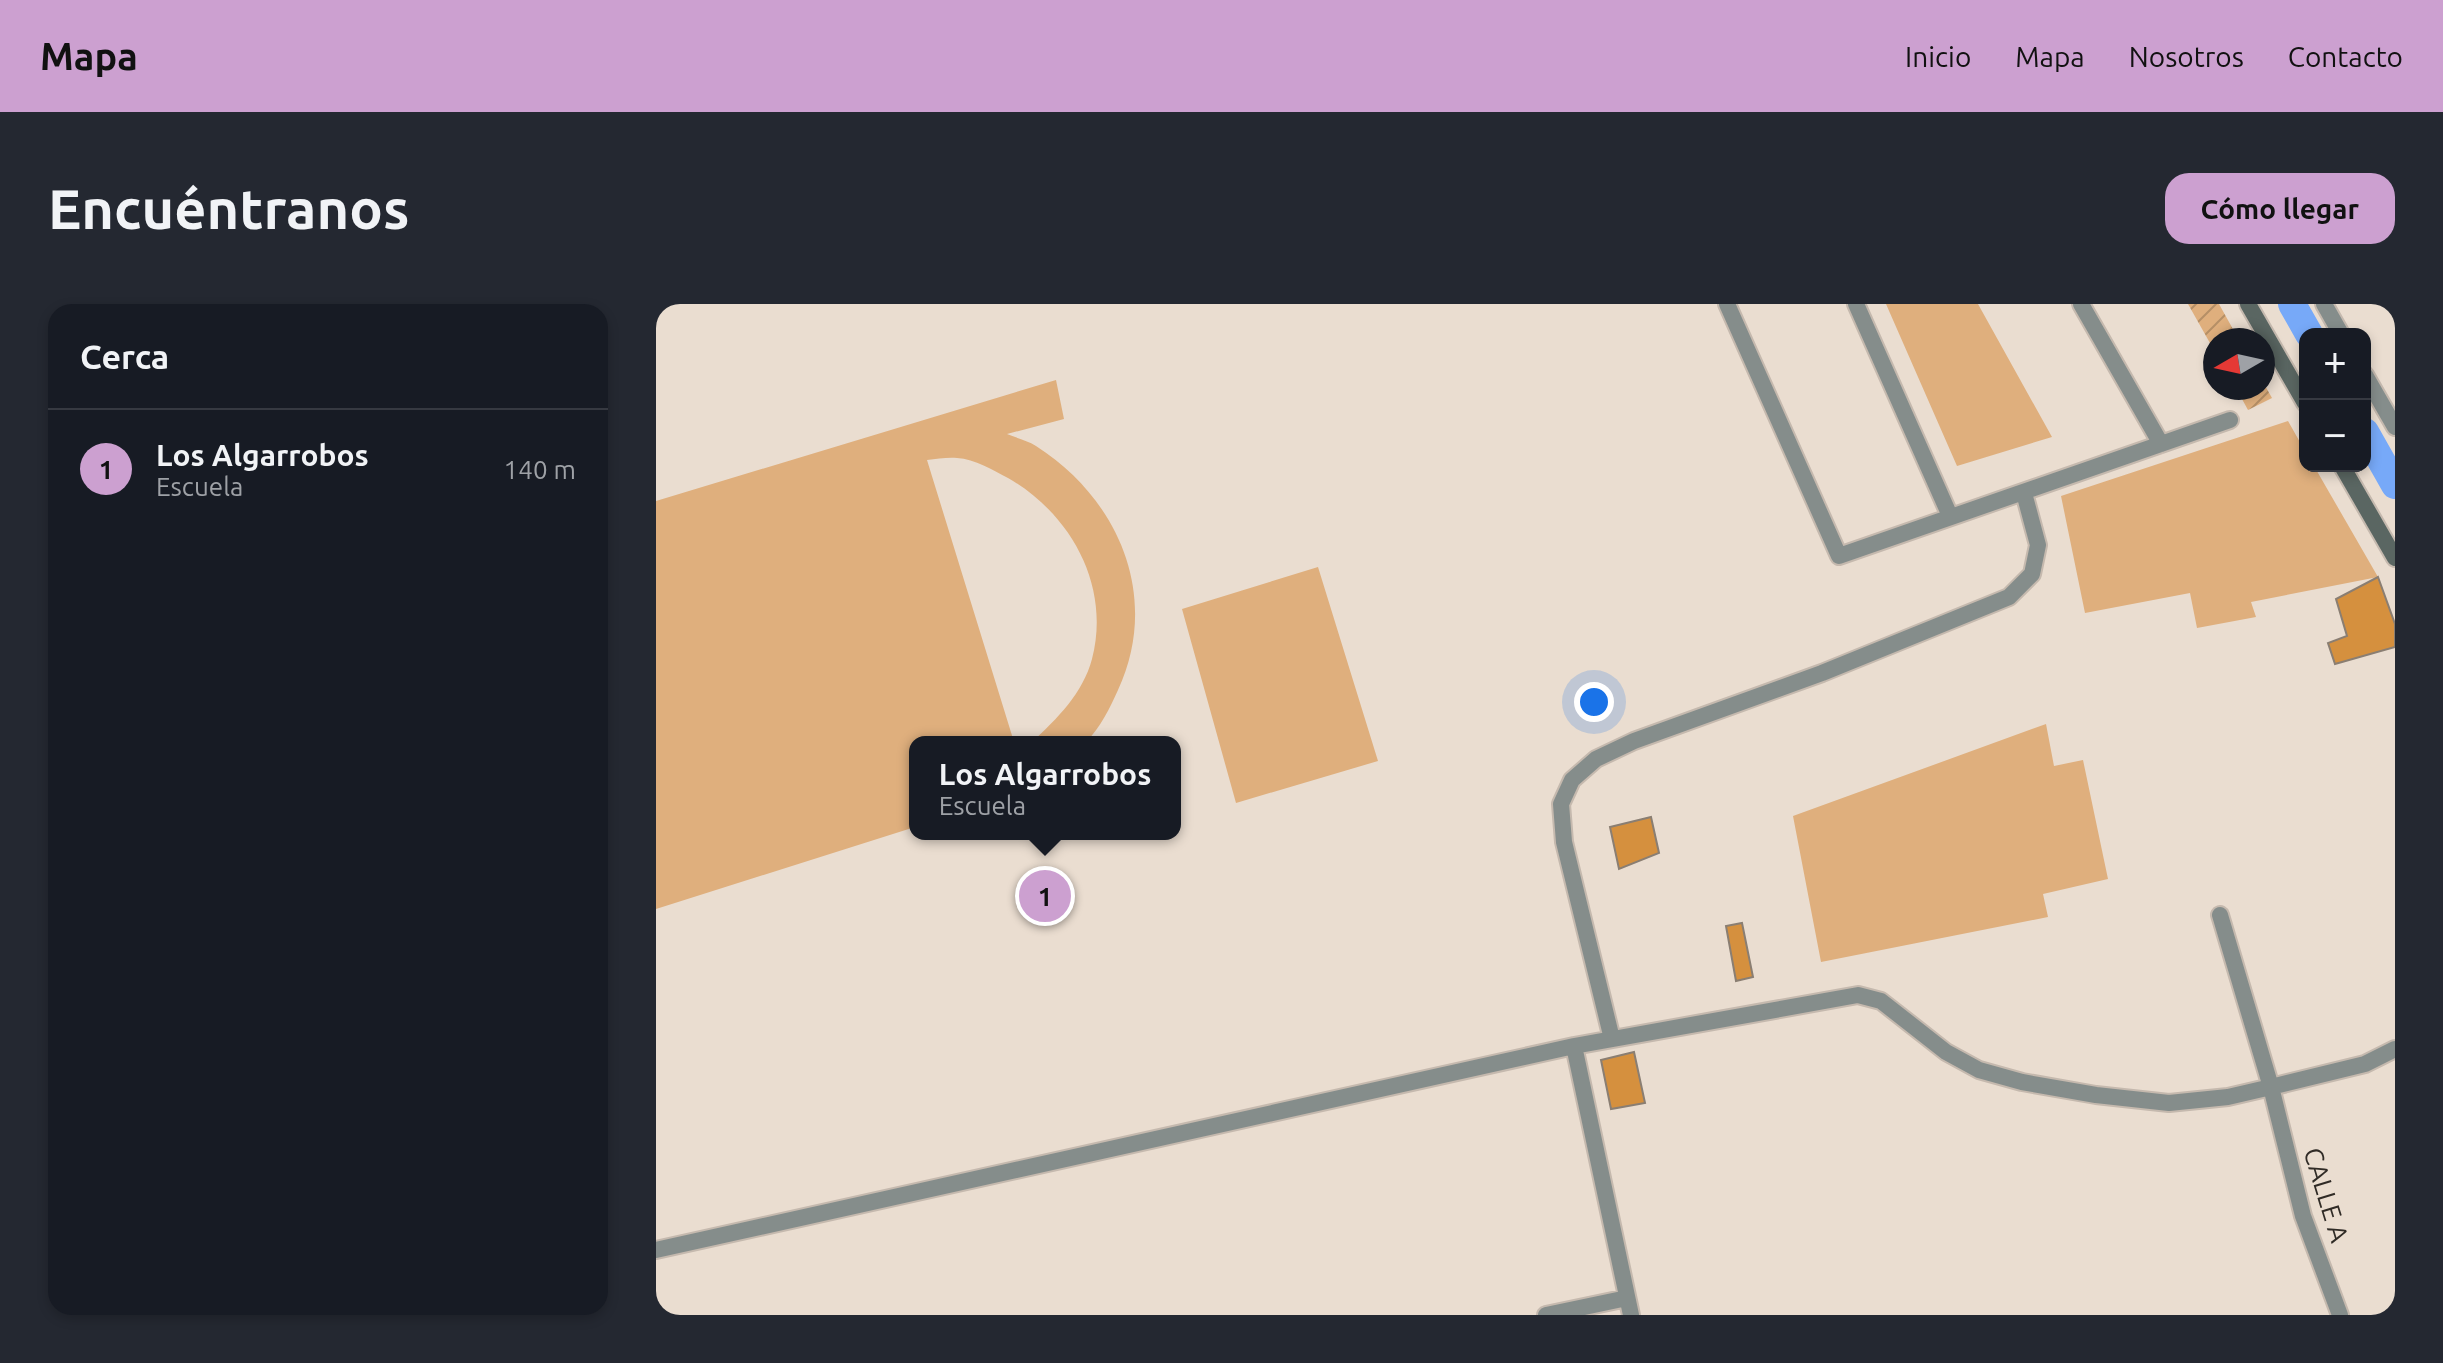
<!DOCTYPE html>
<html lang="es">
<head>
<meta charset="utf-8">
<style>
	body { margin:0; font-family:Ubuntu,sans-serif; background:#242831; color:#f1f3f6 }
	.controls { position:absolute; right:24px; top:24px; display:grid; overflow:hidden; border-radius:16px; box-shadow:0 4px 12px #0003 }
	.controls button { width:72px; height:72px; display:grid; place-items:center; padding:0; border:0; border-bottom:2px solid #363941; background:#171b24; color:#f1f3f6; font:40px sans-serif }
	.compass { position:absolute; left:1547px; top:24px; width:72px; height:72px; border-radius:50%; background:#171b24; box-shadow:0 4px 12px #0003; rotate:261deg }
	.you { position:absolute; left:938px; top:398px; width:28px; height:28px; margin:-20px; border:6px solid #fff; border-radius:50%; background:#1a73e8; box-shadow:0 0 0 12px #1a73e833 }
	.badge { display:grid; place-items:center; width:52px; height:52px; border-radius:50%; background:#cca0d0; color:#111; font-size:26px; font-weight:700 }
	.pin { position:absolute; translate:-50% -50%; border:4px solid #fff; box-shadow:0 2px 8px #0006 }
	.popup { position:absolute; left:253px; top:432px; width:272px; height:104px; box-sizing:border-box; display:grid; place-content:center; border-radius:16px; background:#171b24; filter:drop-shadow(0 2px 6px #0005); font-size:26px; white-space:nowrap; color:#9ea1a6 }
	.popup b { font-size:30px; color:#f1f3f6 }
	.popup::after { content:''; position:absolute; left:50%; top:100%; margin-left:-16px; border:16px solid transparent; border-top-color:#171b24 }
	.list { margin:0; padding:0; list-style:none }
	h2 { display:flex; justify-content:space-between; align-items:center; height:104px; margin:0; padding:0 32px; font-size:34px }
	h2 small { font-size:26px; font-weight:400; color:#9ea1a6 }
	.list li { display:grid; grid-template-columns:52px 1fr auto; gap:24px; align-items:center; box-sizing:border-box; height:120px; padding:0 32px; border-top:2px solid #363941 }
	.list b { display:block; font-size:30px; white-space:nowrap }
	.list p { margin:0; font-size:26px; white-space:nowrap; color:#9ea1a6 }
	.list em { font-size:26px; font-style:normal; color:#9ea1a6 }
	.map { position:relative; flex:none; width:1739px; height:1011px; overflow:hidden; border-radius:24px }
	header { display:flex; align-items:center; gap:48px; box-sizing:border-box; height:112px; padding:0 40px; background:#cca0d0; color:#111 }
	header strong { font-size:38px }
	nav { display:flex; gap:44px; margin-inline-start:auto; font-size:28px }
	.intro { display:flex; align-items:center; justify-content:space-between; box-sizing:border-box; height:192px; padding:0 48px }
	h1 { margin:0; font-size:56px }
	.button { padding:20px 36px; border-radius:24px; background:#cca0d0; color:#111; font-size:28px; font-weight:700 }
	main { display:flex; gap:48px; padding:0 48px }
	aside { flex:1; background:#171b24; border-radius:24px; box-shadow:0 4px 12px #0003 }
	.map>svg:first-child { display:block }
</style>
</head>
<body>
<header>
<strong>Mapa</strong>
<nav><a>Inicio</a><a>Mapa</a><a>Nosotros</a><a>Contacto</a></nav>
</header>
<div class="intro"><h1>Encuéntranos</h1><a class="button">Cómo llegar</a></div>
<main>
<aside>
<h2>Cerca<small></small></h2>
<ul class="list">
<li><span class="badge">1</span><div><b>Los Algarrobos</b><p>Escuela</p></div><em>140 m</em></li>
</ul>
</aside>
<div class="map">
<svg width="1739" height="1011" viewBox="0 0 1739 1011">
	<defs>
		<pattern id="garden-furrows" width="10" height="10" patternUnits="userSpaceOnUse" patternTransform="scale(2)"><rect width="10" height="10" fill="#dfaf7d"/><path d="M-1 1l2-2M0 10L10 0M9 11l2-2" fill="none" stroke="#b58f66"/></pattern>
	</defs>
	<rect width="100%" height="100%" fill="#eaddd0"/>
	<path fill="#dfaf7d" d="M1230,0H1322L1396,133L1301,162Z
		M400,76L408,115L351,130C360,134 371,136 380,142C463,195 505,293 462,386C454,404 444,424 430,438H376C401,415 427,389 436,355C455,282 415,210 352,174C337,166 319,155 301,154C292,153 281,155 271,156L358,438H259V523L0,605V197Z
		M1632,117L1649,147V162H1658L1722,273L1595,298L1600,313L1541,324L1534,289L1429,309L1405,192Z
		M662,263L722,457L580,499L526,305Z
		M1390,420L1398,462L1427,456L1452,575L1387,590L1392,613L1165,658L1137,512Z"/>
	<path fill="url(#garden-furrows)" d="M1532,0H1563L1583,36H1559V48Z
		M1607,78L1616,94L1592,106L1580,84H1607Z"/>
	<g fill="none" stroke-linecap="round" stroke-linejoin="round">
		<path stroke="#77a9f8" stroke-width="28" d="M1636,0L1653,30
			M1709,128L1739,181"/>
	</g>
	<path fill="#d5903e" stroke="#8a7e72" stroke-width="2" d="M1722,273L1739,320V343L1679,360L1672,339L1691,332L1680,295Z
		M995,513L1003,549L963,565L954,523Z
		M1086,619L1097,673L1080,677L1070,622Z
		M978,748L989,799L955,805L945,756Z"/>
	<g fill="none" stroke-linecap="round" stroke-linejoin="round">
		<g stroke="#c5b9ae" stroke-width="20">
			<path id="street" d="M1071,0L1183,252L1574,116
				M1200,0L1294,212
				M1425,0L1505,140
				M1668,0L1685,30
				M1709,71L1739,123
				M1564,611L1615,783L1647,912L1684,1011
				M956,735L908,538L905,500L916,476L940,455L978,437L1166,369L1353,293L1376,270L1382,241L1368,189
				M918,742L975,1011
				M0,946L918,742L1202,691L1225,697L1290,748L1323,766L1366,778L1440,791L1513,799L1572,793L1615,783L1709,760L1739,745
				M890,1011L971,994"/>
		</g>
		<g stroke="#c5b9ae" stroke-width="20">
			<path id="secondary" d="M1592,0L1649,99
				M1686,162L1739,254"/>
		</g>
		<use href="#street" stroke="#858d8b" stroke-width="16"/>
		<use href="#secondary" stroke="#5a6662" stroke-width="16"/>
	</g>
	<g text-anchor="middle" stroke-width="8" stroke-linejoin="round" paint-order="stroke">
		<g font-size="26" fill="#302b26" stroke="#eaddd0">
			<text transform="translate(1670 891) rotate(73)" y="9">CALLE A</text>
		</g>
	</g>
</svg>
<div class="controls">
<button>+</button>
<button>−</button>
</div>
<svg class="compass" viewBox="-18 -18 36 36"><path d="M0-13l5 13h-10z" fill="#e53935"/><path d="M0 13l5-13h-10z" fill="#9ea1a6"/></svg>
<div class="you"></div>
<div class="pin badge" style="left:389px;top:592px">1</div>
<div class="popup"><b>Los Algarrobos</b>Escuela</div>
</div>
</main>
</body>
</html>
